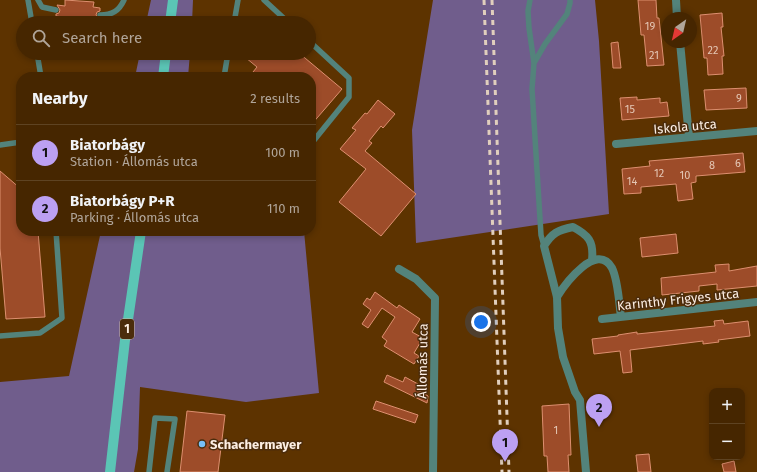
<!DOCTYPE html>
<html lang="en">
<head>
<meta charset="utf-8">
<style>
	body { margin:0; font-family:"Fira Sans",sans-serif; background:#4d2e0a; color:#f1f3f6 }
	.controls { position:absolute; right:12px; bottom:12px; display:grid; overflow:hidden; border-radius:8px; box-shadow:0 2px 6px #0003 }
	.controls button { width:36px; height:36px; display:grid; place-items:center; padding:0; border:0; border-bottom:1px solid #5e4322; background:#462600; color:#f1f3f6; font:20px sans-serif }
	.compass { position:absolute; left:661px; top:12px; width:36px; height:36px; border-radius:50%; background:#462600; box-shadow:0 2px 6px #0003; rotate:214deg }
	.you { position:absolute; left:481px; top:322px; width:14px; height:14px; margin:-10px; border:3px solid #fff; border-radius:50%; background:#1a73e8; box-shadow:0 0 0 6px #1a73e833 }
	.badge { display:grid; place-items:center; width:26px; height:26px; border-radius:50%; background:#bca0f2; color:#111; font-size:13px; font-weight:700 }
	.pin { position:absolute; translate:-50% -33px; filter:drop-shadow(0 1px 2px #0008) }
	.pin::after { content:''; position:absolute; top:21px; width:14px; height:12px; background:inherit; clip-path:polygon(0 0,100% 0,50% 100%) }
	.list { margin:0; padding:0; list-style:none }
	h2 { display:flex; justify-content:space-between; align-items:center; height:52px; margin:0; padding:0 16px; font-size:17px }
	h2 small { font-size:13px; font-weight:400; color:#b0a599 }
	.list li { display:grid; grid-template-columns:26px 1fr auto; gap:12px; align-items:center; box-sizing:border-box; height:56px; padding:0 16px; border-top:1px solid #5e4322 }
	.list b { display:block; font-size:15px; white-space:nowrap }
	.list p { margin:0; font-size:13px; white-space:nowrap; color:#b0a599 }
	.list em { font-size:13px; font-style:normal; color:#b0a599 }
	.icon { flex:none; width:22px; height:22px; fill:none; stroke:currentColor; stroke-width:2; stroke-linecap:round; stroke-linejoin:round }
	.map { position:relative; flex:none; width:757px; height:472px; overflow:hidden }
	.search { position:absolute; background:#462600; box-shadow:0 2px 6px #0003; left:16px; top:16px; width:300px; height:44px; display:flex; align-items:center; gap:10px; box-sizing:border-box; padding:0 14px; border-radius:22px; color:#b0a599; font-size:15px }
	.panel { position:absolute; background:#462600; box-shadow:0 2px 6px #0003; left:16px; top:72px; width:300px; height:164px; border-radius:16px }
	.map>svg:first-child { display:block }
</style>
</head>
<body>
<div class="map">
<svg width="757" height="472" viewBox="0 0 757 472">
	<rect width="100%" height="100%" fill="#5d3300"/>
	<path fill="#705d8c" d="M151,0H193L192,23H146Z
		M433,0H595L599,41L609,214L416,243L412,130Z
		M140,53H190L188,77H135Z
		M101,231H304L319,393L246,402L140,387L138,449L134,472H0V382L69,376Z"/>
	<path fill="#9d4c29" stroke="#dd8f6f" d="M65,0L94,2L93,7L100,8V11L97,12L96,15L99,19L98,22L56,16V14L59,13L60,10L57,5L65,6Z
		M638,0H656L657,18H659L664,65L647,66L644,35H641Z
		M722,13L723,27H721L724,56H722L723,74L708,75L707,58H704L700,15Z
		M618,42L621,68H613L611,43Z
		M240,53H299L342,89L311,125V77H249L257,67Z
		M746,88L747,108L706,110L704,90Z
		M637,97V100L660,98V103L667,102L669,116L622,120L620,98Z
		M378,100L395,114L383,128L381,126L369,141L372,143L365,151L416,194L381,236L339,202L366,169L340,149L356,130L352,128L365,113L367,114Z
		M743,153L745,172L696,176V182L691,183L693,199L678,201L676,184L641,187V193L624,194L622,169L650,166L649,161Z
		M0,171L21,189V231H38L45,317L6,319L0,248Z
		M676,234L678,253L642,257L640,238Z
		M729,264V271L757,266V286L717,290V284L699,286V291L662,295L661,278L716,272L715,265Z
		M375,292L397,308L399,305L420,319L412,332L423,338L414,353L419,356L414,364L384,346L387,341L382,337L395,317L382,308L368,328L362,324L371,310L363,304L367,298L370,300Z
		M723,320L724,324L748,321L750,336L718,340L719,342L703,344V341L630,350L632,372L623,373L620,351L594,354L592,339L618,336V335L637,332V334L715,326L714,321Z
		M387,375L403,382L405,377L418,384L416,389L428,396L427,403L384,382Z
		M376,401L418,415L415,423L373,409Z
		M569,404L571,455H568L569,472H548L547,456H544L542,406Z
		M187,411L225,415L218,472H180Z
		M649,454L651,472H638L636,455Z
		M734,461L736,472H724L722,464Z"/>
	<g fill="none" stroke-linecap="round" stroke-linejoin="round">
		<path stroke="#53837b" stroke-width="5.5" d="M28,0L32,23
			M38,0L42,7L56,10
			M264,0L289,23
			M530,0L528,11L529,28L534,63L532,89L541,235L544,246
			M100,15C112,15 119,11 124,0
			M234,23L238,0
			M309,41L349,78V97L311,144
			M37,53L41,77
			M534,63L545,44L567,14L570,3V0
			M224,77L228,53
			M0,145L21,142
			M0,336L40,333L62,318L56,231
			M149,472L155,418L175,419L167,472"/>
		<path stroke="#53837b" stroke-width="8" d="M676,0L677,18
			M680,42L689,137
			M616,144L757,131
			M399,269L416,279L435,298L433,472
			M557,297C565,284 597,241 612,268C618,280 619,302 621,317
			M602,319L757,302
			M586,472L580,400L575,392L563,357L558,328L557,297L544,246C552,233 558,230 573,227C588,235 594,241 592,260"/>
		<path stroke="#5bc5b5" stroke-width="10" d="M170,23L173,0
			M163,77L166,53
			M110,472L125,340L141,231"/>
		<path stroke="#e1cfbd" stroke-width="3" stroke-dasharray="5 5" stroke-linecap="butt" d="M484,0L502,472
			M492,0L509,472"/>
	</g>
	<circle fill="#77c0f7" stroke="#4b2c0c" stroke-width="1.5" cx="202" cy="444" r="4"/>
	<g text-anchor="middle" stroke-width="3" stroke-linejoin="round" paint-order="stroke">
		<g font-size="11" fill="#e4c6b4">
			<text x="650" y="30">19</text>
			<text x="713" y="54">22</text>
			<text x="654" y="59">21</text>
			<text x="739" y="102">9</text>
			<text x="630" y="113">15</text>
			<text x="738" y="167">6</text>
			<text x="712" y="169">8</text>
			<text x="659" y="177">12</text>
			<text x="685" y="179">10</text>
			<text x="632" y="185">14</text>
			<text x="556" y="434">1</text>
		</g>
		<rect fill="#4b2c0c" stroke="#c7b4a2" stroke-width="1" x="120" y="319" width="14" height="20" rx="3"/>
		<g font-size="12" font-weight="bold" fill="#fceee3">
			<text x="127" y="333">1</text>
		</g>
		<g font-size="13" fill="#fceee3" stroke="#4b2c0c">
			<text transform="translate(685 126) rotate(-5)" y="5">Iskola utca</text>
			<text transform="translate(678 299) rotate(-6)" y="5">Karinthy Frigyes utca</text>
			<text transform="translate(422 361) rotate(-89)" y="5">Állomás utca</text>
		</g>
		<g font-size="13" font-weight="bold" fill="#fceee3" stroke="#4b2c0c" text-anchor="start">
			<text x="210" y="449">Schachermayer</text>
		</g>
	</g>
</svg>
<div class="controls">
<button>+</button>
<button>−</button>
</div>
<svg class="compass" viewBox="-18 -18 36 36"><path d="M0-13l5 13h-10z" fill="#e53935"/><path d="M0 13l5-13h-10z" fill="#b0a599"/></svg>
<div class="you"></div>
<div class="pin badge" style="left:505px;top:462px">1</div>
<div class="pin badge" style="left:599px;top:427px">2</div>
<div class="search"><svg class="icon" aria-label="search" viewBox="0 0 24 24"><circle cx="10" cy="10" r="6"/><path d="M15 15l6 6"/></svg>Search here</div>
<section class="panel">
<h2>Nearby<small>2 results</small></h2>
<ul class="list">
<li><span class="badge">1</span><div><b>Biatorbágy</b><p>Station · Állomás utca</p></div><em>100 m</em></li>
<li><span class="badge">2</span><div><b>Biatorbágy P+R</b><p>Parking · Állomás utca</p></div><em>110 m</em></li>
</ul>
</section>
</div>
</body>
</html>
